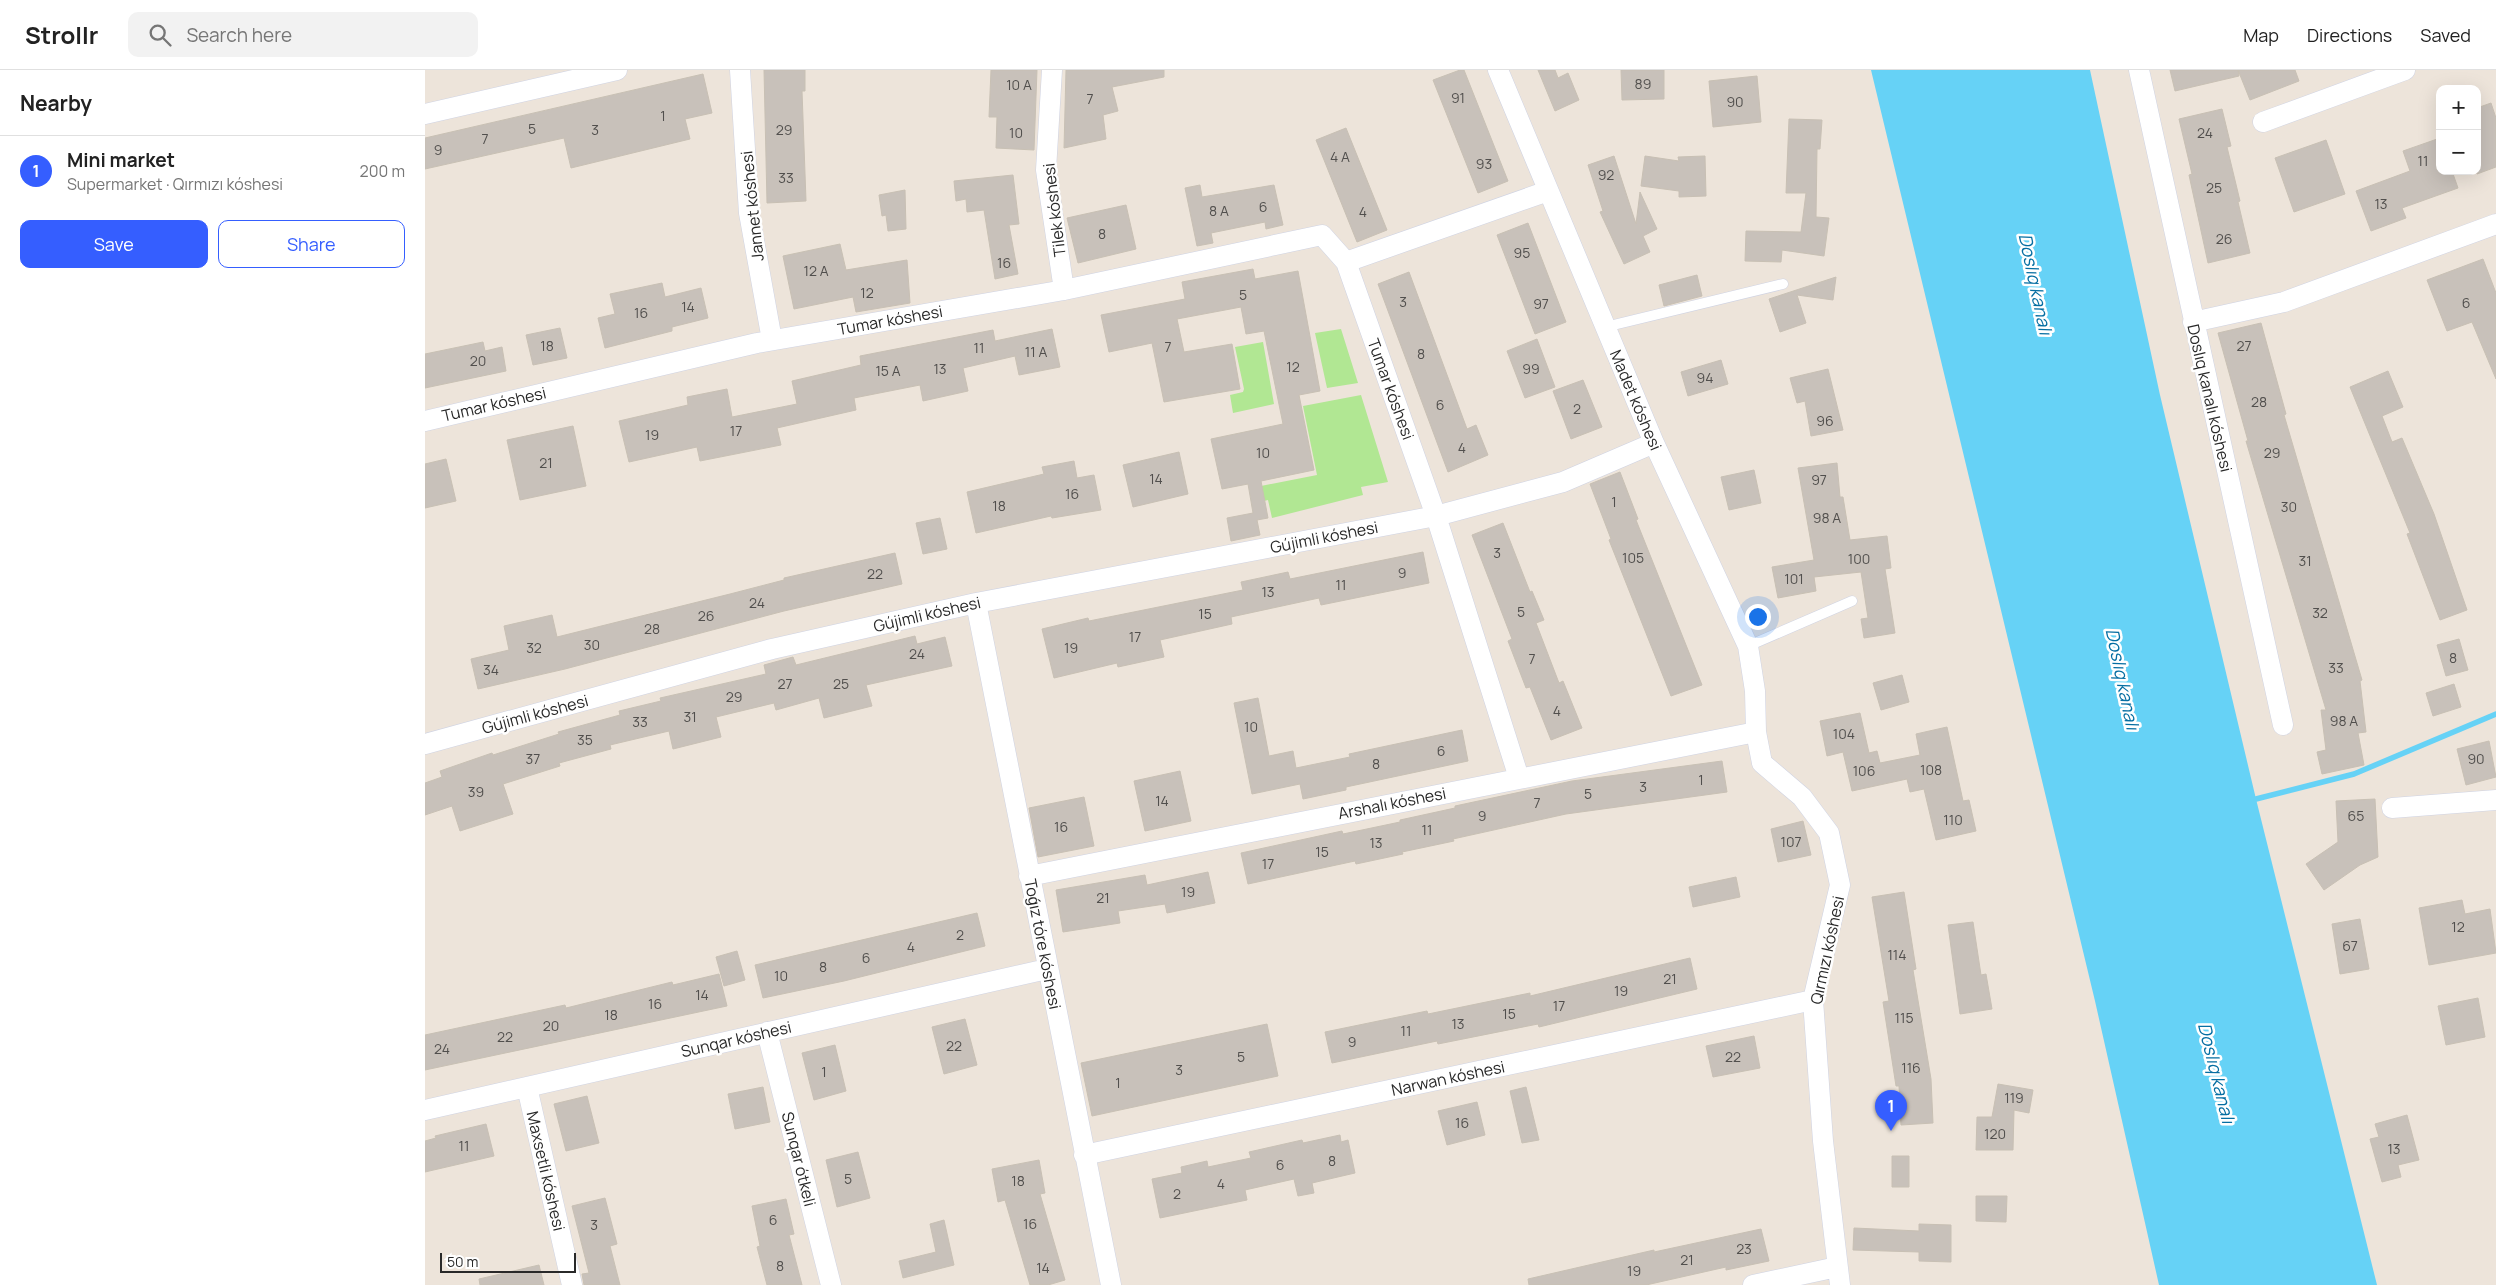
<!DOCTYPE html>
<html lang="en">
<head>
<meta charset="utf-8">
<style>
	body { margin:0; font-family:Manrope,sans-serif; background:#f2f2f2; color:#222 }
	.controls { position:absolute; right:15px; top:15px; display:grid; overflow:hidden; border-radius:10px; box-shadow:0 5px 20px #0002 }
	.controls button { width:45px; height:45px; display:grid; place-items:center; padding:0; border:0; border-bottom:1px solid #e0e0e0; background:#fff; color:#222; font:25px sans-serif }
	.scale { position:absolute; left:15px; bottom:12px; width:136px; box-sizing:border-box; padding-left:5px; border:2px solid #292929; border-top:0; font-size:14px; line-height:18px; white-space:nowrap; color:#292929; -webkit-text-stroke:4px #fff; paint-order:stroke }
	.you { position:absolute; left:1332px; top:546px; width:18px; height:18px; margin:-12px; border:4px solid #fff; border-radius:50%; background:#1a73e8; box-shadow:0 0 0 8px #1a73e833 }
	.badge { display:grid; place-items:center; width:32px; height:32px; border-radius:50%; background:#355eff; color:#fff; font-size:16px; font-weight:700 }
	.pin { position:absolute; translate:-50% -41px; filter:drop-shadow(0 1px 2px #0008) }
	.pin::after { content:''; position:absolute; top:26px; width:18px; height:15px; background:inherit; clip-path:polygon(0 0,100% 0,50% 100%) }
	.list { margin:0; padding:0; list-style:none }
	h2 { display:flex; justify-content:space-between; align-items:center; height:65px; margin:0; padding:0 20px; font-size:21px }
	h2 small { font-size:16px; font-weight:400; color:#767676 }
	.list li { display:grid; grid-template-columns:32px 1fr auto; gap:15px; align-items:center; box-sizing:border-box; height:70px; padding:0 20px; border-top:1px solid #e0e0e0 }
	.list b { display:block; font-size:19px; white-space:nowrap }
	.list p { margin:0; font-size:16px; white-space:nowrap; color:#767676 }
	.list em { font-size:16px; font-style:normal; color:#767676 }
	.actions { display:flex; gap:10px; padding:15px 20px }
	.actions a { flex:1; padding:11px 0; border:1px solid #355eff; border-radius:10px; text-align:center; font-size:18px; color:#355eff }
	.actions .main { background:#355eff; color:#fff }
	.icon { flex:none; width:28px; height:28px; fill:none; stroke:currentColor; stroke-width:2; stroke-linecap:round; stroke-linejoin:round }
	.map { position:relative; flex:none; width:2071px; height:1215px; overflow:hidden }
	header { display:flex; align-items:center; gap:30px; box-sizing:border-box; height:70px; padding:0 25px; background:#fff; border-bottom:1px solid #e0e0e0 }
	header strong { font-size:24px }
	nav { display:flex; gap:28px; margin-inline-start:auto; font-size:18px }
	.search { width:350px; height:45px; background:#f2f2f2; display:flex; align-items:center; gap:12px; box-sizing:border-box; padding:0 18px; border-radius:10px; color:#767676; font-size:19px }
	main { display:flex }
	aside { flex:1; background:#fff }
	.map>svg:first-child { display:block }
</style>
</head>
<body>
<header>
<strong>Strollr</strong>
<div class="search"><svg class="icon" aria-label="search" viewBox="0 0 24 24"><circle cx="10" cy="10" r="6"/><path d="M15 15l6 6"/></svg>Search here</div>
<nav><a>Map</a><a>Directions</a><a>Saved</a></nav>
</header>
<main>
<aside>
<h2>Nearby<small></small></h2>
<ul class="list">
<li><span class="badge">1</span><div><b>Mini market</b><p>Supermarket · Qırmızı kóshesi</p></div><em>200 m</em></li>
</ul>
<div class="actions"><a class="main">Save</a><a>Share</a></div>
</aside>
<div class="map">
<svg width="2071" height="1215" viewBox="0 0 2071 1215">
	<rect width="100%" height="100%" fill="#ede4da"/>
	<path fill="#b1e793" d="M916,259L933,313L902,318L890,263Z
		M838,272L849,334L808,343L805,325L818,322L819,319L810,277Z
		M936,325L963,412L936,417L938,425L847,448L843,430L830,433L826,418L892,405L878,336Z"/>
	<path fill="#66d2f6" d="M1446,0H1665L1735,325L1831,729L1952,1215H1734L1670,931Z"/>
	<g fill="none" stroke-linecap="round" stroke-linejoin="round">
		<path stroke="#66d2f6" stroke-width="5.5" d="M1831,729L1929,704L2071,644"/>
	</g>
	<path fill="#c8c1ba" stroke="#c8c0b4" d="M339,0H380V21H377L381,131L342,133Z
		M566,0H612L609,80L571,78L572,47H564Z
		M641,0H739V7L687,17L693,41L678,45L681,69L639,78Z
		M1035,0H1039L1083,111L1053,123L1008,10Z
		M1113,0H1130L1133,8L1143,3L1154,30L1130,41Z
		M1196,0H1239V29L1197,30Z
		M1745,0H1813L1814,6L1750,21Z
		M1813,0H1870L1874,11L1825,30Z
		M278,4L287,43L260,49L265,69L146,98L139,68L0,99V68Z
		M1332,6L1336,52L1288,57L1284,11Z
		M2066,33L2071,48V97L2052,104V38Z
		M1797,39L1806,76L1802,77L1815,131L1813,132L1825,183L1783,193L1764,105L1767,104L1754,49Z
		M1364,49L1397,50L1395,79H1392L1391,147L1404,148L1399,186L1357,180L1356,192L1320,191L1321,161L1376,162L1381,123H1361Z
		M921,58L962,160L932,172L891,70Z
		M2015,68V101H2027L2033,118L1977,138L1981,148L1946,161L1931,121L1985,101L1978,81Z
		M1901,70L1920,124L1869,142L1850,88Z
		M1189,86L1211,154L1215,122L1232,159L1218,166L1225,182L1199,194L1175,142L1178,141L1163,95Z
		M1220,86L1254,91L1253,87L1280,86L1281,126L1254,127V121L1216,116Z
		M588,105L594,154L584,155L593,204L570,209L559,140L542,142L541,129L531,131L529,111Z
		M775,115L777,127L849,115L858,155L841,159L840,152L786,163L788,173L772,176L760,118Z
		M480,120L481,159L463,161L461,145L457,146L454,125Z
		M701,135L711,179L653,193L642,148Z
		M1103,153L1141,252L1110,264L1072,165Z
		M415,174L421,200L482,190L485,233L431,242L428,227L369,239L358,186Z
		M2058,189L2071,223V309L2047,252L2022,261L2002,210Z
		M828,199L830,209L873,201L895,321L874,325L889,400L836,411L843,448L832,450L835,465L806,471L802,448L828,443L823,414L797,419L786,369L858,354L839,261L821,264L816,237L752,249L759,282L807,274L815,319L739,332L727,273L684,282L676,245L760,229L757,212Z
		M984,202L1042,359L1051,355L1063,385L1023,402L953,214Z
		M1272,205L1277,226L1239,236L1234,215Z
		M1411,207L1408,230L1372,225L1381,253L1355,262L1344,229Z
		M237,213L240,227L276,218L283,248L247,257V261L180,278L173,248L190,244L185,224Z
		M1836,253L1861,344L1859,345L1937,610L1935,611L1941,662L1933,663L1939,695L1897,704L1892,682L1901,680L1896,640H1901L1821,371H1823L1793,263Z
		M135,258L142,288L108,295L101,265Z
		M627,259L635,297L594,305L590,286L538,298L543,321L498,331L495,315L429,328L431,340L352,358L356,375L275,391L272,377L204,392L194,351L263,335L262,327L302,319L307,347L372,334L367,311L436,295L435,286L568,260L570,271Z
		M1112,269L1130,317L1100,328L1082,281Z
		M58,272L60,281L77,277L81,301L0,318V284Z
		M1296,290L1303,314L1263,326L1256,302Z
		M1403,299L1418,360L1386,366L1380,331L1372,333L1365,308Z
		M1963,301L1978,337L1957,346L1967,372L1977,368L2009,444L2042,540L2015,550L1982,464L1985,463L1925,317Z
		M1158,310L1177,357L1146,369L1128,321Z
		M148,356L161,416L95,430L82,370Z
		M754,382L763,424L708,437L698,395Z
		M21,389L31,431L0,438V394Z
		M649,391L652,408L669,405L676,440L627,448L626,446L551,463L542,422L619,404L617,397Z
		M1412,393L1415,427H1418L1425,470L1462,466L1466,498L1460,499L1470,563L1439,568L1436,549L1443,548L1436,502L1389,507L1391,521L1353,528L1347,497L1389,490L1373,398Z
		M1329,400L1336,433L1304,440L1296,407Z
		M1195,402L1213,449L1211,450L1277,615L1246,626L1184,470L1186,469L1165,414Z
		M515,448L522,479L498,484L491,453Z
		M1078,453L1105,522L1107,521L1119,550L1111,553L1134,613L1138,611L1157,658L1126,670L1105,617L1101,618L1083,571L1087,569L1047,465Z
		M998,482L1004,513L896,535L894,528L806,547L807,554L735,570L739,587L693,597L692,593L629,608L617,559L663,548L664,551L818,520L816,512L863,502L865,509Z
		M470,483L477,514L359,541L140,599L53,619L46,589L84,580L79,556L127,545L132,567L305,524L359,510V508Z
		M490,566L492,574L520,567L527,596L441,615L447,636L399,648L394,628L351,640L349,633L291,647L296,667L248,679L244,661L185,675L186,679L134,693L135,696L78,714L88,744L35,761L27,736L0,745V713L17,707L15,701L67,683L68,685L134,664L133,662L195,645L194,641L236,631L235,628L341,604L339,595L368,587L371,595Z
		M2034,569L2043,600L2021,606L2012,575Z
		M1477,605L1484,632L1456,640L1448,613Z
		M2029,614L2036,637L2008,646L2001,623Z
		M833,628L844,686L868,681L871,698L925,687L924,684L1037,660L1043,691L921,717V720L878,729L875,714L827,724L809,633Z
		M1435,643L1444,683L1452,681L1455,693L1495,685L1491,664L1522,657L1538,731L1544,730L1551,761L1511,770L1499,719L1485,722L1482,709L1427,721L1418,682L1402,686L1395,651Z
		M2064,671L2071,707L2041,715L2032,679Z
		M1297,691L1302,722L1141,744L1028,769L1029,771L977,782L978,784L931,794L930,791L823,814L816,783L917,761L918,764L975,752V750L1030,738V736L1147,711Z
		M755,701L766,751L720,761L709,711Z
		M659,727L669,776L613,787L604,738Z
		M1950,729L1953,787L1935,795L1899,820L1881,794L1913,772L1911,731Z
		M1378,751L1386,785L1353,792L1346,759Z
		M783,802L790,833L742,843L740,834L693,841L695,853L638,862L631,820L720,805L722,815Z
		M1311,807L1315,827L1268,837L1264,817Z
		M1479,822L1491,899L1488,900L1506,1009L1508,1053L1476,1055L1474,1016H1471L1458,932L1464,931L1447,827Z
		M2037,830L2040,844L2065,839L2071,883L2004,895L1994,838Z
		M552,843L560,876L419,911L338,928L330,895Z
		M1935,849L1944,899L1915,904L1907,854Z
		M1548,852L1556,905L1561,904L1567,939L1535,944L1523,855Z
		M312,881L320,910L299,916L291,887Z
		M1265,888L1272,919L1114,957L1113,954L1013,974L1012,971L907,993L900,962L1002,941L1003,944L1105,923V926Z
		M294,904L302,936L0,1000V965L140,935L141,938L247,912L248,915Z
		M2053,928L2060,967L2021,975L2013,936Z
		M540,949L552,995L519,1004L507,957Z
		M842,954L853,1006L667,1046L656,993Z
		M1329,966L1335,998L1288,1007L1281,976Z
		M410,975L421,1021L389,1030L377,983Z
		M1573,1014L1608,1020L1604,1043L1589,1040L1588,1080H1551L1552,1047H1567Z
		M338,1017L345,1052L310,1059L303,1024Z
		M1101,1017L1114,1070L1097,1073L1085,1021Z
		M162,1026L174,1073L141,1081L129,1034Z
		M1052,1032L1060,1065L1022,1075L1013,1041Z
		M1982,1045L1994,1090L1973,1095L1976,1107L1957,1112L1945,1069L1954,1067L1950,1054Z
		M61,1054L69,1086L0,1102V1071L11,1068L10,1066Z
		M915,1065L916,1072L923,1070L930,1103L887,1113L889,1123L873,1126L869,1109L820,1120L822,1130L735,1148L727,1109L757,1103L756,1097L782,1091L783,1097L826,1088L824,1082L877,1070L878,1073Z
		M433,1082L445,1128L412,1137L401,1090Z
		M1467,1086H1484V1117H1467Z
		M614,1090L620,1123L615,1124L640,1210L623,1215H605L580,1130L573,1132L567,1099Z
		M1551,1126H1582L1581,1152L1551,1151Z
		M180,1128L192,1174L185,1176L195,1215H159L157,1204L164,1203L147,1136Z
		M361,1129L369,1164L364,1165L377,1215H342L332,1177L335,1176L327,1136Z
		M519,1150L529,1195L478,1208L474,1191L511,1182L505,1154Z
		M1494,1154L1526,1155V1192L1494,1191V1182L1428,1180L1429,1158L1494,1161Z
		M1336,1159L1344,1191L1301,1200V1197L1221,1215H1104L1103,1209L1229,1180V1182Z
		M114,1195L119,1215H55L54,1209Z"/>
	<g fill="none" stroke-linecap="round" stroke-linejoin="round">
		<g stroke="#cfd3e3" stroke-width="11">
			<path id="lane" d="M1180,257L1358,214
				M1323,576L1427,531"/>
		</g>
		<g stroke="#cfd3e3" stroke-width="21">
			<path id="street" d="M315,0L324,143L347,270
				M627,0L621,100L639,220
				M1073,0L1229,373L1323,576L1330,621L1331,662L1337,693L1377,727L1404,763L1415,815L1388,930L1398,1071L1415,1215
				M1714,0L1858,655
				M0,44L192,0
				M1838,52L1980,0
				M921,192L1123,121
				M1768,252L1859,232L2071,154
				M0,351L332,273L639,220L897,165L921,192L1011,446L1094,708
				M551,533L686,1215
				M0,674L347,579L551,533L1011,446L1138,412L1229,373
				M1967,738L2071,730
				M604,806L1331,662
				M342,962L406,1215
				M102,1017L147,1215
				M0,1040L622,899
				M659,1085L1388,930
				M1328,1215L1412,1197"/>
		</g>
		<use href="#lane" stroke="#fff" stroke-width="10"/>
		<use href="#street" stroke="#fff" stroke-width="20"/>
	</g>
	<g text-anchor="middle" stroke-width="5" stroke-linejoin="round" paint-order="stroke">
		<g font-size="14" fill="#514f4d">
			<text x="1218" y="19">89</text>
			<text x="594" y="20">10 А</text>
			<text x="1033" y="33">91</text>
			<text x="665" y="34">7</text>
			<text x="1310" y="37">90</text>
			<text x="238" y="51">1</text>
			<text x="107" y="64">5</text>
			<text x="170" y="65">3</text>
			<text x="359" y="65">29</text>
			<text x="591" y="68">10</text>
			<text x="1780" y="68">24</text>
			<text x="60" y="74">7</text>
			<text x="13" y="85">9</text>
			<text x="915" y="92">4 А</text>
			<text x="1998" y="96">11</text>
			<text x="1059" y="99">93</text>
			<text x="1181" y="110">92</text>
			<text x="361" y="113">33</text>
			<text x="1789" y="123">25</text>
			<text x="1956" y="139">13</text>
			<text x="838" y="142">6</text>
			<text x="794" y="146">8 А</text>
			<text x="938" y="147">4</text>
			<text x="677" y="169">8</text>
			<text x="1799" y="174">26</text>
			<text x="1097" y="188">95</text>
			<text x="579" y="198">16</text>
			<text x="391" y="206">12 А</text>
			<text x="442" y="228">12</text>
			<text x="818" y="230">5</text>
			<text x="978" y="237">3</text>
			<text x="2041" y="238">6</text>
			<text x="1116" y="239">97</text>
			<text x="263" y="242">14</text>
			<text x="216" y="248">16</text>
			<text x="122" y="281">18</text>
			<text x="1819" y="281">27</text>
			<text x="743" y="282">7</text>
			<text x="554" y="283">11</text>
			<text x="611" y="287">11 А</text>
			<text x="996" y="289">8</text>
			<text x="53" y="296">20</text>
			<text x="868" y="302">12</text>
			<text x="515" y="304">13</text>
			<text x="1106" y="304">99</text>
			<text x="463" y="306">15 А</text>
			<text x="1280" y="313">94</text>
			<text x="1834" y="337">28</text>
			<text x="1015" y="340">6</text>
			<text x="1152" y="344">2</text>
			<text x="1400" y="356">96</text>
			<text x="311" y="366">17</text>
			<text x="227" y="370">19</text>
			<text x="1037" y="383">4</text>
			<text x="838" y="388">10</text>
			<text x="1847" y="388">29</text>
			<text x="121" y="398">21</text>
			<text x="731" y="414">14</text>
			<text x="1394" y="415">97</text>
			<text x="647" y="429">16</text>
			<text x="1189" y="437">1</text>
			<text x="574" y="441">18</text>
			<text x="1864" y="442">30</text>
			<text x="1402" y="453">98 А</text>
			<text x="1072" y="488">3</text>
			<text x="1208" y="493">105</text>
			<text x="1434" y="494">100</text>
			<text x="1880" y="496">31</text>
			<text x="977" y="508">9</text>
			<text x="450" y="509">22</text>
			<text x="1369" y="514">101</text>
			<text x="916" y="520">11</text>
			<text x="843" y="527">13</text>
			<text x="332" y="538">24</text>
			<text x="1096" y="547">5</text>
			<text x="1895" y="548">32</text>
			<text x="780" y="549">15</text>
			<text x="281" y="551">26</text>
			<text x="227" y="564">28</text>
			<text x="710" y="572">17</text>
			<text x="167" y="580">30</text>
			<text x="109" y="583">32</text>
			<text x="646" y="583">19</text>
			<text x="492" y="589">24</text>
			<text x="2028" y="593">8</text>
			<text x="1107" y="594">7</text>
			<text x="1911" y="603">33</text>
			<text x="66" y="605">34</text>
			<text x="360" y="619">27</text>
			<text x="416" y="619">25</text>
			<text x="309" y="632">29</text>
			<text x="1132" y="646">4</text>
			<text x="265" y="652">31</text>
			<text x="1919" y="656">98 А</text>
			<text x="215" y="657">33</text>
			<text x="826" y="662">10</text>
			<text x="1419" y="669">104</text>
			<text x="160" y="675">35</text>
			<text x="1016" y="686">6</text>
			<text x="108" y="694">37</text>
			<text x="2051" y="694">90</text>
			<text x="951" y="699">8</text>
			<text x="1506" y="705">108</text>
			<text x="1439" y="706">106</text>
			<text x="1276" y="715">1</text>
			<text x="1218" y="722">3</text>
			<text x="51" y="727">39</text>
			<text x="1163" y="729">5</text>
			<text x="737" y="736">14</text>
			<text x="1112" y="738">7</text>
			<text x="1057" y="751">9</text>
			<text x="1931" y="751">65</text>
			<text x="1528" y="755">110</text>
			<text x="636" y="762">16</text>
			<text x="1002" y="765">11</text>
			<text x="1366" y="777">107</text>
			<text x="951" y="778">13</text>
			<text x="897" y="787">15</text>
			<text x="843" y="799">17</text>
			<text x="763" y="827">19</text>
			<text x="678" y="833">21</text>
			<text x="2033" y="862">12</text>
			<text x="535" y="870">2</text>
			<text x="1925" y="881">67</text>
			<text x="486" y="882">4</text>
			<text x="1472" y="890">114</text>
			<text x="441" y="893">6</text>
			<text x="398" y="902">8</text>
			<text x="356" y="911">10</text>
			<text x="1245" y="914">21</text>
			<text x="1196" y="926">19</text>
			<text x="277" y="930">14</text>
			<text x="230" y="939">16</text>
			<text x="1134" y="941">17</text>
			<text x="1084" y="949">15</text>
			<text x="186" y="950">18</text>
			<text x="1479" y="953">115</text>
			<text x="1033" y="959">13</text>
			<text x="126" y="961">20</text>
			<text x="981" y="966">11</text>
			<text x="80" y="972">22</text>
			<text x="927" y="977">9</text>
			<text x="529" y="981">22</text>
			<text x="17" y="984">24</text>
			<text x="816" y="992">5</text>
			<text x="1308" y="992">22</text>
			<text x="1486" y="1003">116</text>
			<text x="754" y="1005">3</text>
			<text x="399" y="1007">1</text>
			<text x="693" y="1018">1</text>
			<text x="1589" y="1033">119</text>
			<text x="1037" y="1058">16</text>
			<text x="1570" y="1069">120</text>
			<text x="39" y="1081">11</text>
			<text x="1969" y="1084">13</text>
			<text x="907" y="1096">8</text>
			<text x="855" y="1100">6</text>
			<text x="423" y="1114">5</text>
			<text x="593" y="1116">18</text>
			<text x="796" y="1119">4</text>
			<text x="752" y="1129">2</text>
			<text x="348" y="1155">6</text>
			<text x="605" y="1159">16</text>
			<text x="169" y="1160">3</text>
			<text x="1319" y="1184">23</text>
			<text x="1262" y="1195">21</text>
			<text x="355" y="1201">8</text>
			<text x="618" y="1203">14</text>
			<text x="1209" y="1206">19</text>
		</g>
		<g font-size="16" fill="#292929" stroke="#fff">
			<text transform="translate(327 136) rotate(-96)" y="6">Jannet kóshesi</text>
			<text transform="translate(629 140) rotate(-97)" y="6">Tilek kóshesi</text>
			<text transform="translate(465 250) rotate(-10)" y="6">Tumar kóshesi</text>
			<text transform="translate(966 319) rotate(70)" y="6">Tumar kóshesi</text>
			<text transform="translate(1785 328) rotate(77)" y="6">Doslıq kanalı kóshesi</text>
			<text transform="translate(1211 330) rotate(67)" y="6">Madet kóshesi</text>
			<text transform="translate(69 334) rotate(-13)" y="6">Tumar kóshesi</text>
			<text transform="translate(899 467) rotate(-11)" y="6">Gújimli kóshesi</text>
			<text transform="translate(502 544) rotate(-13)" y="6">Gújimli kóshesi</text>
			<text transform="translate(110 644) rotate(-15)" y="6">Gújimli kóshesi</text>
			<text transform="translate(967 733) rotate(-11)" y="6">Arshalı kóshesi</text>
			<text transform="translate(618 874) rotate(79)" y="6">Toǵız tóre kóshesi</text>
			<text transform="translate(1402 880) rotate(-78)" y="6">Qırmızı kóshesi</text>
			<text transform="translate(311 969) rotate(-13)" y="6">Sunqar kóshesi</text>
			<text transform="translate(1023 1008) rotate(-12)" y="6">Narwan kóshesi</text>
			<text transform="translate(374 1089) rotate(76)" y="6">Sunqar ótkeli</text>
			<text transform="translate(121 1101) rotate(77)" y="6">Maxsetli kóshesi</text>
		</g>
		<g font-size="18" font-style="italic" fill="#056ea2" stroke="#fff">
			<text transform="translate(1610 214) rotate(78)" y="6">Doslıq kanalı</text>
			<text transform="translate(1697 609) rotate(78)" y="6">Doslıq kanalı</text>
			<text transform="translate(1791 1003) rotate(76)" y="6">Doslıq kanalı</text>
		</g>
	</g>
</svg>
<div class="controls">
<button>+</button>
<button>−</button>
</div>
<div class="scale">50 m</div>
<div class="you"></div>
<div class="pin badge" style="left:1466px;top:1061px">1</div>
</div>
</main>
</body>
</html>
